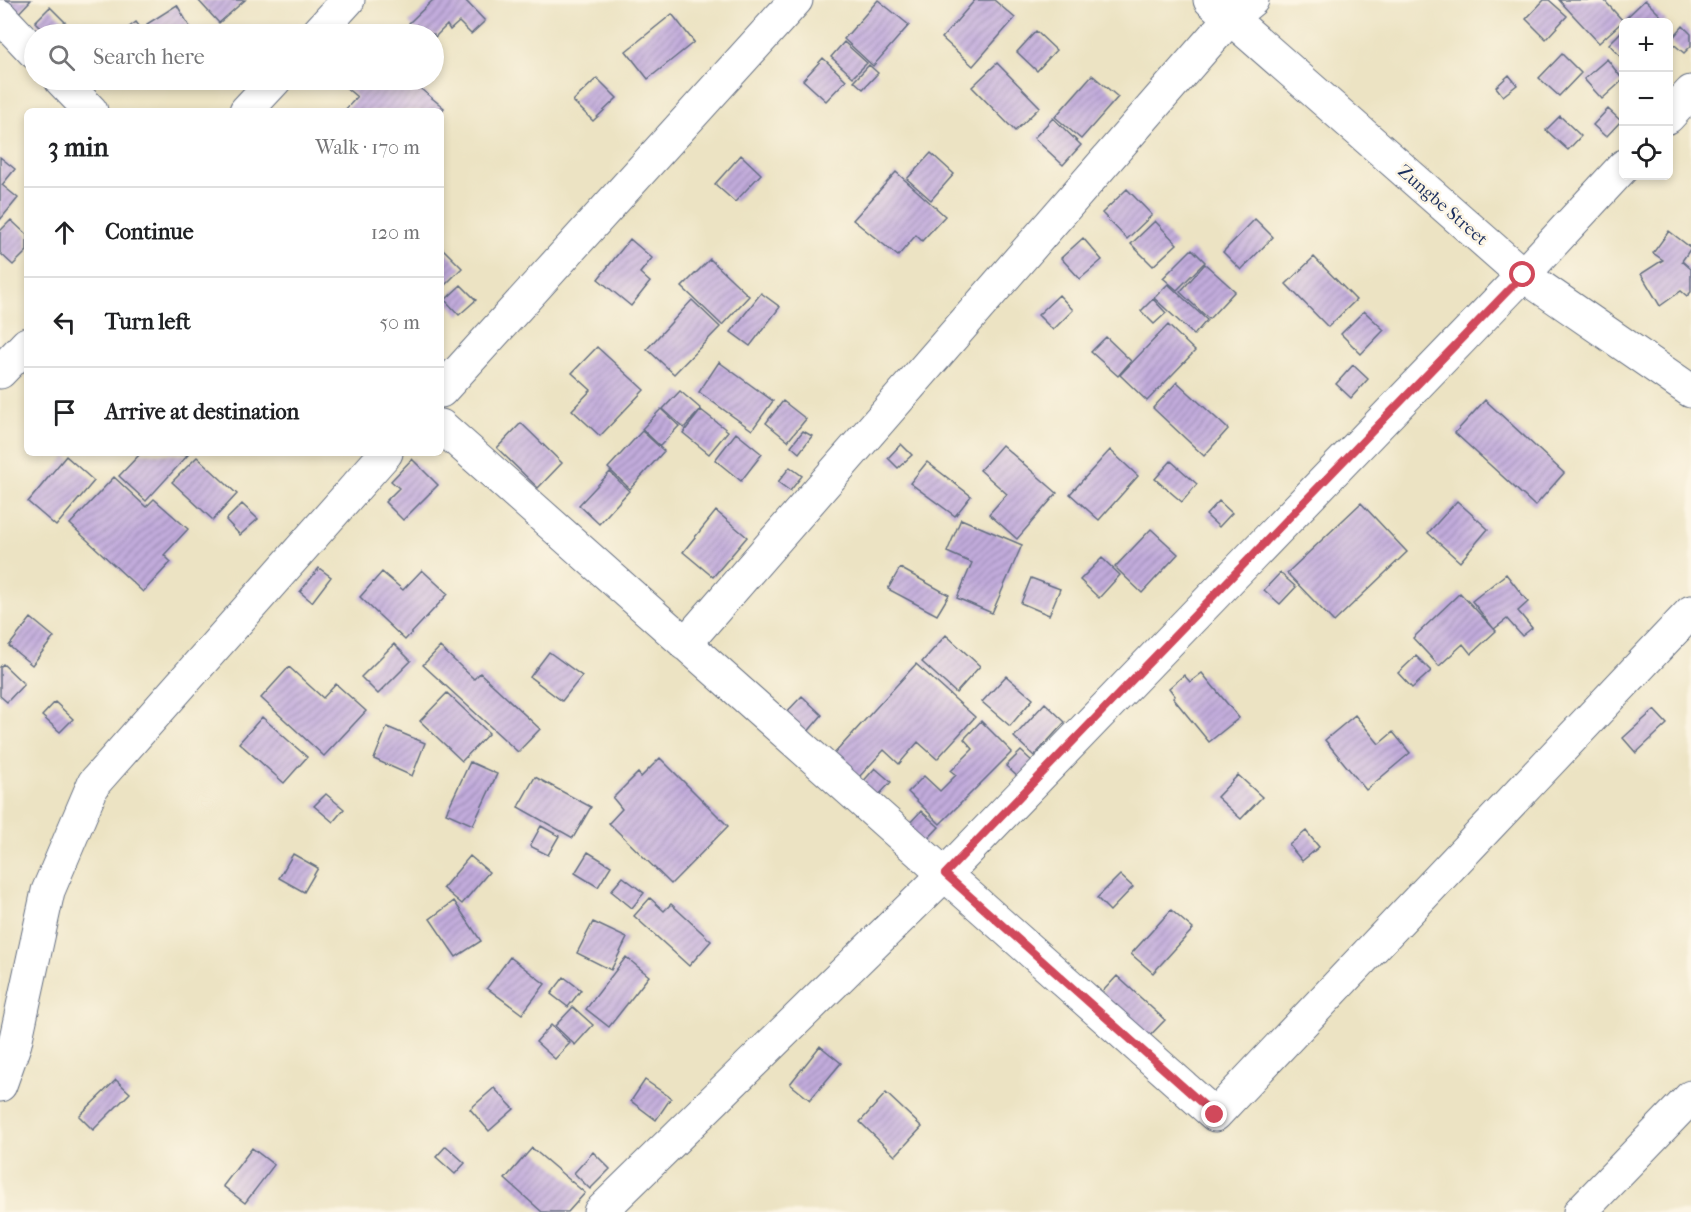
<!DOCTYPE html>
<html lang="en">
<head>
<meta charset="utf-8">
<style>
	body { margin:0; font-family:"IM FELL French Canon",serif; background:#f2f2f2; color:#202124 }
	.controls { position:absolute; right:18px; top:18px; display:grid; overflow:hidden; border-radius:9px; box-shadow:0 3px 9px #0003 }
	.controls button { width:54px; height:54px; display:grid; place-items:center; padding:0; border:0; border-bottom:2px solid #e0e0e0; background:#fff; color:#202124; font:30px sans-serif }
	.stop { position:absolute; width:18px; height:18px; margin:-14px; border:4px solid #d1495b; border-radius:50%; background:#fff }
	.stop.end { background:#d1495b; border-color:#fff; box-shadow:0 2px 6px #0008 }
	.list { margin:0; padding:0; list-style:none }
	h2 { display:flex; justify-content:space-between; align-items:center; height:78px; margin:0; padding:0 24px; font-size:26px }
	h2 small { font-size:20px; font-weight:400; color:#757577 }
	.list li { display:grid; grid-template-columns:39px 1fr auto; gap:18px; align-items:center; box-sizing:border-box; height:90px; padding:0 24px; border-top:2px solid #e0e0e0 }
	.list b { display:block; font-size:22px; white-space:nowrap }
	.list em { font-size:20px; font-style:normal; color:#757577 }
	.icon { flex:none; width:33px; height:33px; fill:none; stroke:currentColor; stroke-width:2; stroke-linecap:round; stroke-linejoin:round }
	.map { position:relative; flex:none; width:1691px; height:1212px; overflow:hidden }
	.search { position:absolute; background:#fff; box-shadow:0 3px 9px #0003; left:24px; top:24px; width:420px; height:66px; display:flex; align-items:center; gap:15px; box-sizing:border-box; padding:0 21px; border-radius:33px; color:#757577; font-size:22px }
	.panel { position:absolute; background:#fff; box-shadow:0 3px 9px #0003; left:24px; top:108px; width:420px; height:348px; border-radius:9px }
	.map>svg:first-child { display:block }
</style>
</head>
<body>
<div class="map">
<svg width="1691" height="1212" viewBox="0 0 1691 1212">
	<defs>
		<pattern id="building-hatch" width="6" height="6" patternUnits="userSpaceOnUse" patternTransform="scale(1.5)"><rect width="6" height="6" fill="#c2acdc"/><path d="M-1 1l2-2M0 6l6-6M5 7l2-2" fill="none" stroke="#9d8cb6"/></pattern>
	</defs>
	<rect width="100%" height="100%" fill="#fcf5e5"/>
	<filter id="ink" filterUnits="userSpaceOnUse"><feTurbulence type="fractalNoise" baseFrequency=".0167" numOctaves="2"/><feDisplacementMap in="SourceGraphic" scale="12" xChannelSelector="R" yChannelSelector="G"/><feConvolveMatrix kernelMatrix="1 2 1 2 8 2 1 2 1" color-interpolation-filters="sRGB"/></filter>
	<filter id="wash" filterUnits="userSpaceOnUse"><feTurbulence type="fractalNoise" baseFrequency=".008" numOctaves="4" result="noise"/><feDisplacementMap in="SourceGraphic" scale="24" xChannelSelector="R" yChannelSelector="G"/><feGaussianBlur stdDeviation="1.35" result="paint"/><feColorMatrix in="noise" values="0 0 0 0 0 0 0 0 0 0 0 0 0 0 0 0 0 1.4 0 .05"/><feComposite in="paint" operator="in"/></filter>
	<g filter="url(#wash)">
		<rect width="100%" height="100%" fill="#ece3c3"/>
		<g id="blocks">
			<path fill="url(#building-hatch)" d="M0,0H31L15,17Z
				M198,0H245L219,23Z
				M433,0H465L485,21L471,34L459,22L450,30L447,25L434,38V34H420L409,23Z
				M878,0L909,25L873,66L844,39Z
				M975,0H994L1015,18L973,66L942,38Z
				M1544,0H1549L1567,16L1546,39L1526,19Z
				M1559,0H1604L1623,21L1599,43Z
				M1645,0L1667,22H1629L1625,19Z
				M177,5L194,34H153L147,24Z
				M50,7L70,27L62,34H47L35,22Z
				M672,14L694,42L648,79L626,51Z
				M136,22L145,34H120Z
				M1683,26L1691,34V46L1684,53L1670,41Z
				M1623,30V55L1621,57L1609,44Z
				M1036,31L1056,50L1037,71L1017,52Z
				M844,42L867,63L853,77L831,57Z
				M1562,54L1581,73L1559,96L1539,78Z
				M823,58L846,80L826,101L803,80Z
				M1607,59L1623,80L1602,99L1584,79Z
				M997,63L1040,107L1015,131L972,87Z
				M869,65L878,73L863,89L854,81Z
				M1092,75L1118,97L1081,139L1055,117Z
				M1509,75L1517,85L1503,96L1496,87Z
				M597,78L617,98L593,121L573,101Z
				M349,80H417L419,81L416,85L444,108L441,111H344L357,97L344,86Z
				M1608,109L1621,121L1606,137L1593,125Z
				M1560,116L1581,136L1568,150L1546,130Z
				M1053,118L1081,145L1063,165L1034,138Z
				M931,153L954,174L931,200L907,179Z
				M741,155L761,174L735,202L715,184Z
				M0,157L15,169L2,185L18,198L0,220Z
				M896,172L945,216L922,241L916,235L898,256L853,220Z
				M1127,189L1152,215L1127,239L1102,213Z
				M1255,219L1273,237L1241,270L1223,252Z
				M11,220L27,235V251L13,265L0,253V231Z
				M1155,221L1177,244L1153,266L1131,244Z
				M1669,231L1691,248L1682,261L1691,269V292L1687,296L1681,291L1660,306L1641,274L1663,260L1653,253Z
				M1083,238L1102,260L1080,279L1061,258Z
				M630,239L652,258L640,273L650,282L631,306L598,279Z
				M441,247L462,268L444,286L441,283Z
				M1192,249L1205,262L1177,290L1163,278Z
				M1314,257L1356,300L1328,327L1286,284Z
				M710,259L749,296L722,325L682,287Z
				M1205,264L1235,291L1209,319L1180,292Z
				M1168,284L1207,320L1194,335L1154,298Z
				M461,285L476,300L459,315L445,300Z
				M761,293L780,307L750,346L731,332Z
				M1059,295L1073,310L1053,330L1038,315Z
				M1153,299L1166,313L1154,324L1141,311Z
				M692,300L720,327L674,374L647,349Z
				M1364,311L1384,330L1361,354L1341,334Z
				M1168,325L1195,351L1147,401L1120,375Z
				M1106,337L1131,361L1118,376L1091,352Z
				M597,347L644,390L600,436L572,410L591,390L572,373Z
				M719,362L773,401L752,430L699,392Z
				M1353,365L1368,379L1351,398L1336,384Z
				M1177,382L1228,429L1204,456L1153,408Z
				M680,391L701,409L684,428L663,409Z
				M1485,400L1564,473L1535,506L1455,433Z
				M783,401L806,419L788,441L766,423Z
				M661,409L679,426L660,446L642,429Z
				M701,410L728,431L709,454L683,433Z
				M521,423L562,463L538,488L497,448Z
				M642,431L664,451L630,489L608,468Z
				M803,431L812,436L799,453L791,446Z
				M736,433L762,454L741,481L715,460Z
				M901,444L912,455L898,468L888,458Z
				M1002,445L1057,493L1017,539L989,514L1007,494L980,470Z
				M1110,450L1138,476L1099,520L1070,494Z
				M141,453L188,455L146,501L119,476Z
				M66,456L94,481L56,526L28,502Z
				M197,457L237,494L213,520L172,482Z
				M412,459L438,485L403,520L385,502L399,488L391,481Z
				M1171,461L1197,484L1182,502L1155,479Z
				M927,462L971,496L955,516L910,483Z
				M790,467L802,476L790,491L778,482Z
				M610,472L629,491L599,524L579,505Z
				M114,477L146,507L154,499L188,529L164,555L171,562L143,592L70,524Z
				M1219,501L1232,513L1219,527L1206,515Z
				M1457,501L1488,529L1460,562L1428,533Z
				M1361,503L1407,552L1334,622L1287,573Z
				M242,504L258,519L240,535L226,520Z
				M716,511L747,537L713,577L683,552Z
				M961,519L1022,545L992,613L957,598L972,563L947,552Z
				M1151,529L1178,554L1142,593L1115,567Z
				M1102,558L1120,575L1099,598L1080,580Z
				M319,568L331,577L312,602L300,592Z
				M900,568L949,595L937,615L888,589Z
				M422,570L448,594L405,640L360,597L382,572L403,590Z
				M1280,573L1296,587L1280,604L1264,590Z
				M1506,574L1528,602L1518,611L1532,628L1522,636L1507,619L1494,629L1472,601Z
				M1031,578L1060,589L1049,615L1021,603Z
				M1460,593L1496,631L1471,654L1463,644L1439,666L1413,638Z
				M31,618L54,637L32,665L9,646Z
				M946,635L980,666L956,693L922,662Z
				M394,644L411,661L378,694L361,677Z
				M440,647L474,679L480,673L540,729L518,752L423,665Z
				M549,652L582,676L562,701L530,677Z
				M1416,656L1431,671L1412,688L1398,673Z
				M3,664L24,684L7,702L0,696V667Z
				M916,664L975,717L937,759L918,742L899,764L884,750L859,777L834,754Z
				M289,667L323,698L336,684L366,711L324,756L261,698Z
				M1202,673L1239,718L1209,742L1173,698L1175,696L1169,688L1184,675L1190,682Z
				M1006,676L1033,699L1010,726L982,702Z
				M447,693L489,733L462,761L420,721Z
				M802,696L822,715L806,734L784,715Z
				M55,702L73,719L60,732L42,716Z
				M1045,703L1065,722L1034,756L1014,737Z
				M1654,710L1667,724L1636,753L1623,738Z
				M1355,715L1379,744L1393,732L1410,753L1366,790L1325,740Z
				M262,717L307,757L284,783L239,743Z
				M981,721L1012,752L940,824L908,792L924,776L940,791L956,775L951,771L973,749L964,739Z
				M387,727L425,743L412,776L374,759Z
				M1021,751L1033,762L1019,778L1006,766Z
				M660,758L728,826L671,884L609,823L622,809L613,798L638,773L641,777Z
				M470,762L497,774L473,825L446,813Z
				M875,768L891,782L876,798L861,784Z
				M1238,775L1262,797L1241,819L1217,797Z
				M535,777L591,807L573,838L518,807Z
				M326,794L344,809L333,822L314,806Z
				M921,811L939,827L923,844L906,827Z
				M541,826L559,836L548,855L530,846Z
				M1306,831L1319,847L1302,861L1289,845Z
				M588,852L611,866L598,887L575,873Z
				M293,854L318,868L304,892L279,878Z
				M470,856L489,872L462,904L443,888Z
				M1120,875L1133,887L1110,911L1097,898Z
				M623,877L644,893L632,908L611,891Z
				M650,898L664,911L671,904L711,941L689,966L634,916Z
				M454,901L481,941L456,957L430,919Z
				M1171,910L1193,929L1153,973L1131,954Z
				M593,922L627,938L611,970L577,953Z
				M510,957L545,984L522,1014L487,988Z
				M626,957L649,976L609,1027L586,1009Z
				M1117,976L1165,1020L1138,1048L1091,1004Z
				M564,977L581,990L568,1007L551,994Z
				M573,1007L593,1025L575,1045L555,1026Z
				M551,1025L570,1043L555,1059L536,1042Z
				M820,1046L841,1063L810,1100L790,1084Z
				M116,1080L130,1093L93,1130L79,1116Z
				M645,1080L671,1098L656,1120L631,1101Z
				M494,1088L514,1109L489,1131L470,1109Z
				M886,1093L922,1127L895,1156L860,1122Z
				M446,1146L465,1163L455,1174L436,1157Z
				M252,1148L274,1165L245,1203L223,1186Z
				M532,1148L585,1193L568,1212H542L505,1179Z
				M593,1152L610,1169L590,1189L574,1173Z"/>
		</g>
	</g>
	<g filter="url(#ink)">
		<use href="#blocks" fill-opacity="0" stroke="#646e81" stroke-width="1.5"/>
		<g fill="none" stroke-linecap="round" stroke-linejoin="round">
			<g stroke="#646e81" stroke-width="35">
				<path id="minor" d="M1210,0L1523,275L1691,391
					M0,16L34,52
					M317,34L348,0
					M61,80L91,111
					M246,111L275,80
					M1668,117L1691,92
					M0,372L27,344
					M441,391L796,0
					M441,426L1215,1115L1691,612
					M685,644L1230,18L1252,0
					M0,1085L15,1043L48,891L94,783L386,453
					M600,1212L945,874L1523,275L1624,166
					M1580,1212L1691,1097"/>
			</g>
			<use href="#minor" stroke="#fff" stroke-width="33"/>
		</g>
	</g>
	<g fill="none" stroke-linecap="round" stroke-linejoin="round" filter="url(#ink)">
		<path stroke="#d1495b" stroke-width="8" d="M1215,1115L945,874L1523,275"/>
	</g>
	<g text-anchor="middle" stroke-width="5" stroke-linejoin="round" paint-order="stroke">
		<g font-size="18" fill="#1b2f5e" stroke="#fcf5e5">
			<text transform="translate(1443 205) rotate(41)" y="6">Zungbe Street</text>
		</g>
	</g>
</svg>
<div class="controls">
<button>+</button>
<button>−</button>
<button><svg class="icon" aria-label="locate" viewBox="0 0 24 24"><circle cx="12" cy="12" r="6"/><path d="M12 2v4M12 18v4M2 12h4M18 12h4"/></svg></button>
</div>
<div class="stop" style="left:1523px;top:275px"></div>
<div class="stop end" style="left:1215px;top:1115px"></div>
<div class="search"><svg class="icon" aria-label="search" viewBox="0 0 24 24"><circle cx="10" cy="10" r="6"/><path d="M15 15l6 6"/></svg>Search here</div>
<section class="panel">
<h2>3 min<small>Walk · 170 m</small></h2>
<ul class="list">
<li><svg class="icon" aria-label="ahead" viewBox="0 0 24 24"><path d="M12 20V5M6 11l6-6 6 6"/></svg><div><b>Continue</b></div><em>120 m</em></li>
<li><svg class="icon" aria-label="left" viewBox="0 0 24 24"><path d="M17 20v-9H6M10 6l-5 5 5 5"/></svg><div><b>Turn left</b></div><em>50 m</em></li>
<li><svg class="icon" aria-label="arrive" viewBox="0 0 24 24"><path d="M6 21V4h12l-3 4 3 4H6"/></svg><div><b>Arrive at destination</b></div></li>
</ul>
</section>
</div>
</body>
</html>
